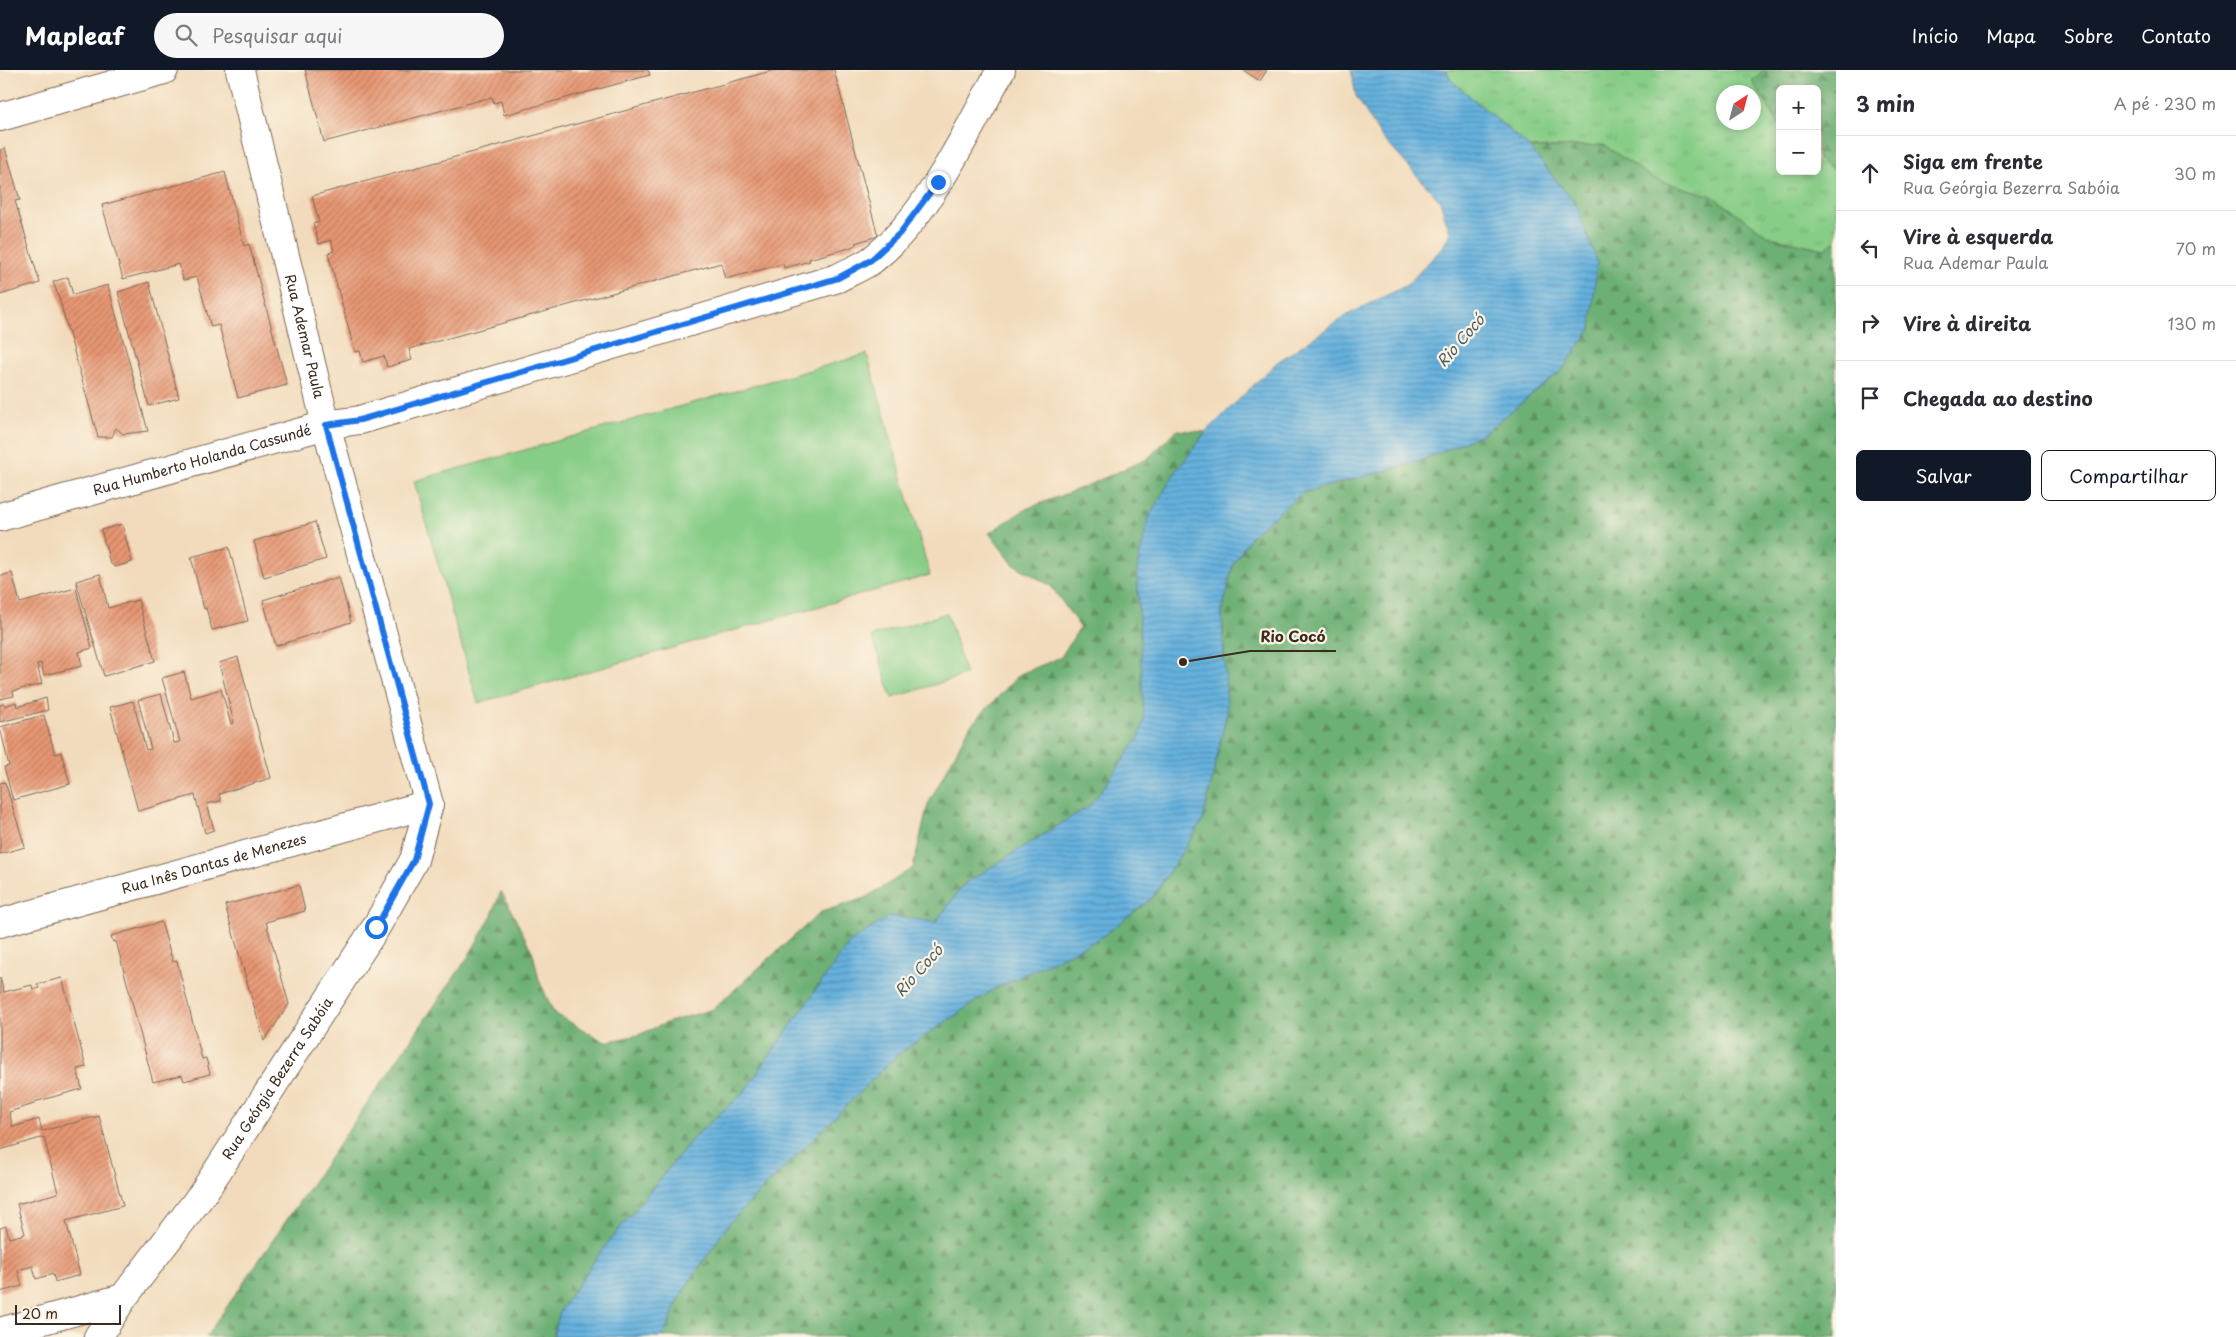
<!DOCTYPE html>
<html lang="pt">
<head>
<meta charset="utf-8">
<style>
	body { margin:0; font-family:"Playpen Sans",sans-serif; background:#f7f7f7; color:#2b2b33 }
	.controls { position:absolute; right:15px; top:15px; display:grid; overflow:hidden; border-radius:8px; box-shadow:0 2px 8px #0003 }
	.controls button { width:45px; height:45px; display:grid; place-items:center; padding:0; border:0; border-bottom:1px solid #e1e1e2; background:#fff; color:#2b2b33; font:25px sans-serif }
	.compass { position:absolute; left:1716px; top:15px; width:45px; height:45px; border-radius:50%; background:#fff; box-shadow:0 2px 8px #0003; rotate:36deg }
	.scale { position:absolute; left:15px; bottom:12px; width:106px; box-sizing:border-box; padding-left:5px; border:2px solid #3b2a1e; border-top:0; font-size:14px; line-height:18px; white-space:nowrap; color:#3b2a1e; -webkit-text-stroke:4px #fcf5e5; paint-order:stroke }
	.stop { position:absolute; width:15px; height:15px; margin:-11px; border:4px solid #1a73e8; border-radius:50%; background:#fff }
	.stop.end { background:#1a73e8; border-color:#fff; box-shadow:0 1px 5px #0008 }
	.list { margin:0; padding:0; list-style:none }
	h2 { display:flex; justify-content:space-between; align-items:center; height:65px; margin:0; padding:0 20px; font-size:21px }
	h2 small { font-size:16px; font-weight:400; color:#7c7c81 }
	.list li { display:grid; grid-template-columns:32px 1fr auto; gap:15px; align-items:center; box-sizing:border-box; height:75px; padding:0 20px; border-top:1px solid #e1e1e2 }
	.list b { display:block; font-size:19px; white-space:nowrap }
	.list p { margin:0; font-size:16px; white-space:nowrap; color:#7c7c81 }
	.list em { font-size:16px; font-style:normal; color:#7c7c81 }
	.actions { display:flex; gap:10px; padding:15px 20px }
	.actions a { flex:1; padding:11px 0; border:1px solid #111827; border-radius:8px; text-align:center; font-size:18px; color:#111827 }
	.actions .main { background:#111827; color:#fff }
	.icon { flex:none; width:28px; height:28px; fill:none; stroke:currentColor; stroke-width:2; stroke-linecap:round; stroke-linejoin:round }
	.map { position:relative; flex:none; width:1836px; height:1267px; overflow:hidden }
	header { display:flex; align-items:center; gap:30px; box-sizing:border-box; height:70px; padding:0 25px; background:#111827; color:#fff }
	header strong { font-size:24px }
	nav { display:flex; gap:28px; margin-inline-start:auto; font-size:18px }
	.search { width:350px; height:45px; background:#f7f7f7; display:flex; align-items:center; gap:12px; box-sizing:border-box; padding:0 18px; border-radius:28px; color:#7c7c81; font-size:19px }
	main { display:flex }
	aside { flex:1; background:#fff }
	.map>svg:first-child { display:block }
</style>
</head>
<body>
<header>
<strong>Mapleaf</strong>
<div class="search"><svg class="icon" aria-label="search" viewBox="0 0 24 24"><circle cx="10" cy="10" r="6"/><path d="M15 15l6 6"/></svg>Pesquisar aqui</div>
<nav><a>Início</a><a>Mapa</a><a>Sobre</a><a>Contato</a></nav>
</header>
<main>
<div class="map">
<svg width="1836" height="1267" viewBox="0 0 1836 1267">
	<defs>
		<pattern id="grass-tufts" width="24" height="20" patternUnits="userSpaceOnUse" patternTransform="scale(1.25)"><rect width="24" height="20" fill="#87cd87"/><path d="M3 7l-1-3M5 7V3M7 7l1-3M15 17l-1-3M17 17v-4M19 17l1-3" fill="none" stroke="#75b074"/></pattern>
		<pattern id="forest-firs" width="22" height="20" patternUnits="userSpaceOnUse" patternTransform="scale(1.25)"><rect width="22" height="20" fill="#6db074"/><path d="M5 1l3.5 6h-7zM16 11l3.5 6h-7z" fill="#5b8f5f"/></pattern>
		<pattern id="water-rules" width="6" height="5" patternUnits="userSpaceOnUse" patternTransform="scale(1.25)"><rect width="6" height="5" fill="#65b1de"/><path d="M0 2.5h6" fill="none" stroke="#5490b3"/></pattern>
		<pattern id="building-hatch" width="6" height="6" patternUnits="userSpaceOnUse" patternTransform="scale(1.25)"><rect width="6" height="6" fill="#e79773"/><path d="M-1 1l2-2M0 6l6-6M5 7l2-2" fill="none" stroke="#bc7b5e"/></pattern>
	</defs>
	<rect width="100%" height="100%" fill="#fcf5e5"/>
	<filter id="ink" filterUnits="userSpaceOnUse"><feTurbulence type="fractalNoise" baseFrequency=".02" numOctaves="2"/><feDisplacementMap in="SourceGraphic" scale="10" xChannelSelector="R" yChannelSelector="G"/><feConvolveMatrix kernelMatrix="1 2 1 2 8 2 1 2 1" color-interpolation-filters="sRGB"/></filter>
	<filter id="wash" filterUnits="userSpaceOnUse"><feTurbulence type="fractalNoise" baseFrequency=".0096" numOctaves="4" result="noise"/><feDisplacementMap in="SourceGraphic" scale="20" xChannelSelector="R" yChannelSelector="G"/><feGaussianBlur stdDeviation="1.12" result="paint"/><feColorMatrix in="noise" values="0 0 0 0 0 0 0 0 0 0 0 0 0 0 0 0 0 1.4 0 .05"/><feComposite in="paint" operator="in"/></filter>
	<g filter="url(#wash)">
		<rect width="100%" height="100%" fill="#f2dbbc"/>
		<path fill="url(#grass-tufts)" stroke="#617c52" fill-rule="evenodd" d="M1446,0H1764L1752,11L1780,56V101H1817V88L1836,101V171L1825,179L1770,167L1712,126L1654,109L1604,75L1530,78L1451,10ZM1724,22H1754V52H1724Z"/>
		<path fill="url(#forest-firs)" stroke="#546d49" d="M1764,0H1836V101L1817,88V19H1780V56L1752,11Z
			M1604,75L1654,109L1712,126L1770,167L1824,179L1836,171V1267H663L683,1221L730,1152L897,985L994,919L1099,869L1152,828L1203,750L1227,642L1222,542L1233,494L1251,466L1302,423L1418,392L1484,363L1561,301L1591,259L1577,136L1530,78Z
			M1177,360L1206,362L1174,404L1137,498L1144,651L1139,668L1091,735L964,814L936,852L890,846L849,873L744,1022L694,1067L599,1184L560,1241L553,1267H206L468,887L491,847L501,821L533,883L539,910L554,943L605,972L638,965L666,953L713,939L821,842L865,828L913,798L928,734L970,656L1020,604L1061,587L1080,557L1051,516L1013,494L989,463L1026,439L1086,416L1147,389Z"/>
		<path fill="#87cd87" stroke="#617c52" d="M867,284L930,505L478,633L414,411Z
			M947,543L966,605L892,628L872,566Z"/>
		<path fill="url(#water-rules)" stroke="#506e7e" d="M1351,0H1446L1451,10L1530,78L1577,136L1597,191L1591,259L1561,301L1484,363L1418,392L1302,423L1251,466L1233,494L1222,542L1227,642L1203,750L1152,828L1099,869L994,919L897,985L730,1152L683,1221L663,1267H553L560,1241L599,1184L694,1067L744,1022L849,873L890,846L936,852L964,814L1091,735L1139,668L1144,651L1137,498L1148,449L1174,404L1206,362L1276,293L1347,245L1407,215L1443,177L1450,163L1440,131L1380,65L1356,26Z"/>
		<g id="blocks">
			<path fill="url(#building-hatch)" d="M305,0H648L650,5L504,45L501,31L494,33L492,27L324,72Z
				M775,0H834L878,166L855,173L856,175L846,179L809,189L810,191L784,198L783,194L725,209L721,193L409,279L412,290L387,297L384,286L363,292L360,281L355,282L328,183L334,181L331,170L319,174L313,153L319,152L312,126Z
				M1243,0H1267L1260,11Z
				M5,78L20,130L15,131L40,213L0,225V80Z
				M225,102L244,176L249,174L287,315L238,328L219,255L211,257L197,207L183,210L179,194L123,209L102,135Z
				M68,207L73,225L108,215L148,361L123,364L116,358L112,367H98L59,228L53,212Z
				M149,212L179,328L149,336L118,222Z
				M315,452L326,489L264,507L254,471Z
				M122,454L132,492L115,497L110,493L101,460Z
				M229,477L248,551L212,560L206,538L204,539L191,487Z
				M12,503L20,533L76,518L92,578L79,582L82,596L44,605L41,593L37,594L42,614L13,621L14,626L0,629V506Z
				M100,504L108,538L138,530L155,591L104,606L76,511Z
				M339,507L351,552L276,576L263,530Z
				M238,587L271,708L219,724L221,731L207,734L214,760L205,763L195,725L138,741L110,637L133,631L146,680L151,679L138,630L161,624L174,673L180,672L162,608L184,602L191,628L221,619L231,654L234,653L219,593Z
				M46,628L48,640L0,652V635L4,634L5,636L16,632L17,637Z
				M44,645L55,684L61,682L70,714L13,730L4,697L9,696L0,657Z
				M5,712L25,777L0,784V713Z
				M299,815L305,841L266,852L289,934L264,971L225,835Z
				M161,852L173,892L177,891L202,989L206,988L210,1004L184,1011L182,1005L153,1012L116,871L113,872L111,866Z
				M0,908L4,922L32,915L33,920L39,918L37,914L62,908L86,997L77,999L82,1019L34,1032V1034L9,1042L13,1057L39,1049L42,1061L99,1046L123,1136L66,1151L80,1205L55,1212L53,1204L36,1209L33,1196L18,1200L22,1216L0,1222V1158L6,1156L9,1168L25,1164L17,1134L58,1123L44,1067L0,1080Z"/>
		</g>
	</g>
	<g filter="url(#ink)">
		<use href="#blocks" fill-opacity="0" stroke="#7b6855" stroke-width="1"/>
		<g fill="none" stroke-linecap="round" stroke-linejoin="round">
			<g stroke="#7b6855" stroke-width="30">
				<g id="street">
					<path id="s1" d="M240,0L326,355L429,734"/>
					<path d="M0,47L164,0"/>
					<path id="s2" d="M0,447L326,355L360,350L838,208C849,202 862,197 872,190C928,147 967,61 1001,0"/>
					<path id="s3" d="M0,853L429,734"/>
					<path d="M0,1262L123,1228"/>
					<path id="s4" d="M98,1267L123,1228L203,1123L376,857L414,790L429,734"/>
				</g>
			</g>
			<use href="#street" stroke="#fff" stroke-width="28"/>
		</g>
	</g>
	<g fill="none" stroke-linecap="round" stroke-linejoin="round" filter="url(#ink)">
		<path stroke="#1a73e8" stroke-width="6" d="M376,857L414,790L429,734L326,355L360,350L838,208L871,190L900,163L938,112"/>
	</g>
	<g text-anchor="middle" stroke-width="4.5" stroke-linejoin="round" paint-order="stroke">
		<g font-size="14" fill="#3b2a1e" stroke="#fcf5e5">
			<text dy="5" stroke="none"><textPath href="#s1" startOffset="274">Rua Ademar Paula</textPath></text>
			<text dy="5" stroke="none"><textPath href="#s2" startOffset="210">Rua Humberto Holanda Cassundé</textPath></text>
			<text dy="5" stroke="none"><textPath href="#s3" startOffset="222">Rua Inês Dantas de Menezes</textPath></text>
			<text dy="5" stroke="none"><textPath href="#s4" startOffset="315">Rua Geórgia Bezerra Sabóia</textPath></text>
		</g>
		<g font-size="15" font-style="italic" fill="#4a5961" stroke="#fcf5e5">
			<text transform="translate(1461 271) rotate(-49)" y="5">Rio Cocó</text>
			<text transform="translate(919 901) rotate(-48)" y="5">Rio Cocó</text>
		</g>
	</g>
	<path fill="none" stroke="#3b2a1e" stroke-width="2" d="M1183 592L1250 581H1336"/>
	<circle fill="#3b2a1e" stroke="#fcf5e5" stroke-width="2" cx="1183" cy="592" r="5"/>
	<g font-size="15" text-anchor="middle" font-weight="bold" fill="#3b2a1e" stroke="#fcf5e5" stroke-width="4.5" stroke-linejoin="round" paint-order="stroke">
		<text x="1293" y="572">Rio Cocó</text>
	</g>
</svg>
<div class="controls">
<button>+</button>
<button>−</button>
</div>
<svg class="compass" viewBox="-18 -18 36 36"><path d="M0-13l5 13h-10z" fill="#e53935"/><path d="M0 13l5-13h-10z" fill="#7c7c81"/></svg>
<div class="scale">20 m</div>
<div class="stop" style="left:376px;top:857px"></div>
<div class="stop end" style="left:938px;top:112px"></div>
</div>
<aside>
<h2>3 min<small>A pé · 230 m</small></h2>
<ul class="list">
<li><svg class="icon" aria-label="ahead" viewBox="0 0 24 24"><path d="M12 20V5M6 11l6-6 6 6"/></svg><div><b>Siga em frente</b><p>Rua Geórgia Bezerra Sabóia</p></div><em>30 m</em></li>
<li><svg class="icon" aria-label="left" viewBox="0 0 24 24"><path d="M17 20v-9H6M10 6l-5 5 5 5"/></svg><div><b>Vire à esquerda</b><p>Rua Ademar Paula</p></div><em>70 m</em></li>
<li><svg class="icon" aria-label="right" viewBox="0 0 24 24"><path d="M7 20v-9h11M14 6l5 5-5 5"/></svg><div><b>Vire à direita</b></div><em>130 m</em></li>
<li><svg class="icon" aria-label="arrive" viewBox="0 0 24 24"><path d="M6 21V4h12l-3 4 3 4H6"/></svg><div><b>Chegada ao destino</b></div></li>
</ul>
<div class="actions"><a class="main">Salvar</a><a>Compartilhar</a></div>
</aside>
</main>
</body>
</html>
